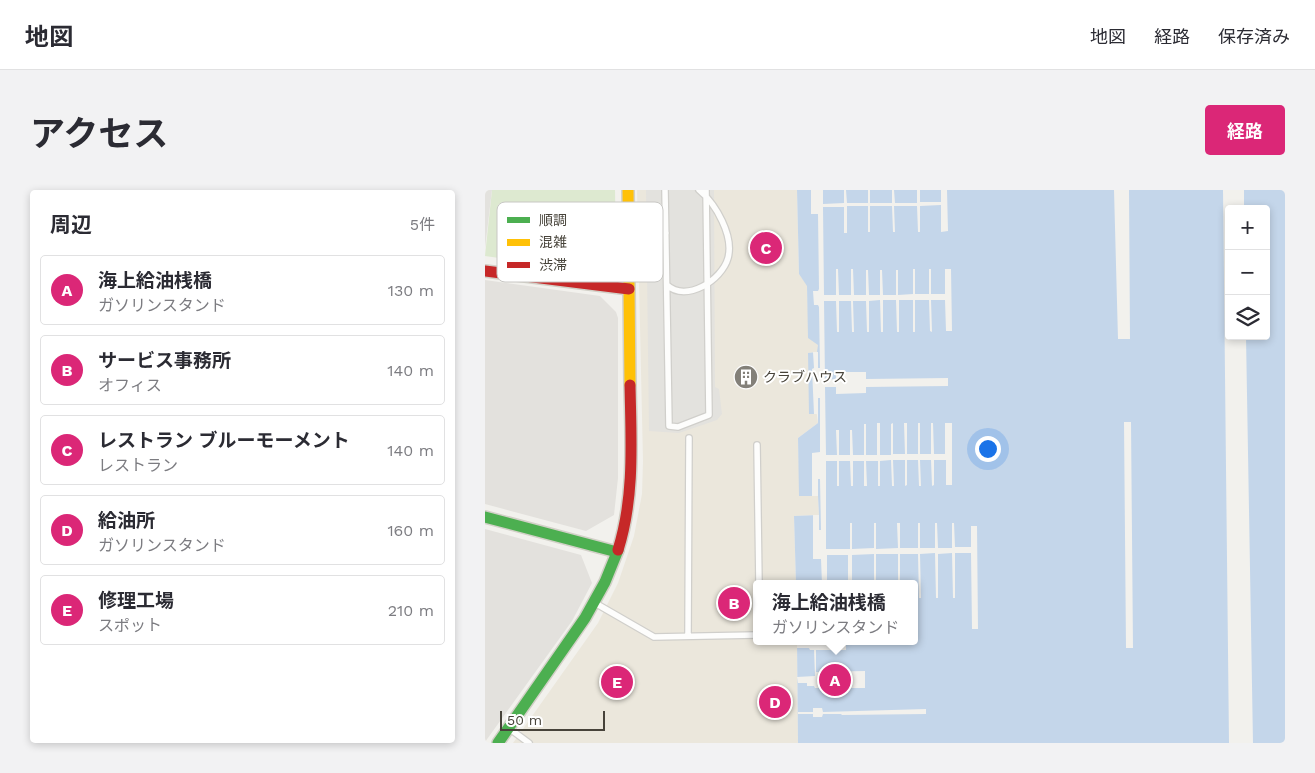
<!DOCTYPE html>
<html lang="ja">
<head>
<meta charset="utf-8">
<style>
	body { margin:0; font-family:"Work Sans","Noto Sans JP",sans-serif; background:#f2f2f3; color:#2b2b33 }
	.controls { position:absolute; right:15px; top:15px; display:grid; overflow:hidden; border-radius:5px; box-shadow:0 2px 8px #0003 }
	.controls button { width:45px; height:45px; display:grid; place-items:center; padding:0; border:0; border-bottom:1px solid #e1e1e2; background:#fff; color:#2b2b33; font:25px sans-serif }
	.scale { position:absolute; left:15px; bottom:12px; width:105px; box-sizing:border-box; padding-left:5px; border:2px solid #47433a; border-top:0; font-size:14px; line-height:18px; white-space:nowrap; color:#47433a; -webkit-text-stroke:4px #fff; paint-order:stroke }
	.you { position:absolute; left:502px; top:258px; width:18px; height:18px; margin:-12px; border:4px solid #fff; border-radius:50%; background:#1a73e8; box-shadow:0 0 0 8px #1a73e833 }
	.badge { display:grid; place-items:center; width:32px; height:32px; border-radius:50%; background:#db2777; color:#fff; font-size:16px; font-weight:700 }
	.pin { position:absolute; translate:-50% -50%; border:2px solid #fff; box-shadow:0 1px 5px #0006 }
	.popup { position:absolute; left:268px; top:390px; width:165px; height:65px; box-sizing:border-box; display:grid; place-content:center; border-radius:5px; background:#fff; filter:drop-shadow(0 1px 4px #0005); font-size:16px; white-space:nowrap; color:#7c7c81 }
	.popup b { font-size:19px; color:#2b2b33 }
	.popup::after { content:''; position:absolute; left:50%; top:100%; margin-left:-10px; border:10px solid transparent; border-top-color:#fff }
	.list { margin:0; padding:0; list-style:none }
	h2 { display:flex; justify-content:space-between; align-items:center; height:65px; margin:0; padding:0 20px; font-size:21px }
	h2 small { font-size:16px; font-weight:400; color:#7c7c81 }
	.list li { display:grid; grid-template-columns:32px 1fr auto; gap:15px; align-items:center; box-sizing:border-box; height:70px; margin:0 10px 10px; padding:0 10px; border:1px solid #e1e1e2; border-radius:5px }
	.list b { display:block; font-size:19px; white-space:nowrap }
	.list p { margin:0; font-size:16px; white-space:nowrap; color:#7c7c81 }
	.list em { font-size:16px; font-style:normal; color:#7c7c81 }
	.icon { flex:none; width:28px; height:28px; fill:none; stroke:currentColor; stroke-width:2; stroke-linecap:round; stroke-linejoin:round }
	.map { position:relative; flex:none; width:800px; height:553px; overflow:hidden; border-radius:5px }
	header { display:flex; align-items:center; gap:30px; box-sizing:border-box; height:70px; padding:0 25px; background:#fff; border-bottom:1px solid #e1e1e2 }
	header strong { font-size:24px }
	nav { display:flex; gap:28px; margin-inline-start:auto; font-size:18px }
	.intro { display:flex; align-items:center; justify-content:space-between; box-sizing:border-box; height:120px; padding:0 30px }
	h1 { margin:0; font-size:35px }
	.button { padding:12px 22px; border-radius:5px; background:#db2777; color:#fff; font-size:18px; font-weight:700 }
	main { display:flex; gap:30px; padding:0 30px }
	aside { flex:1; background:#fff; border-radius:5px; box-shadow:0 2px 8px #0003 }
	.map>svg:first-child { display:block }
</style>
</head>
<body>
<header>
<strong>地図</strong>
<nav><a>地図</a><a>経路</a><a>保存済み</a></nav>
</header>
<div class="intro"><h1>アクセス</h1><a class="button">経路</a></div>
<main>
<aside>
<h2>周辺<small>5件</small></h2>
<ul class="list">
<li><span class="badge">A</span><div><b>海上給油桟橋</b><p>ガソリンスタンド</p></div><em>130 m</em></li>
<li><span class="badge">B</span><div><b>サービス事務所</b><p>オフィス</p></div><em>140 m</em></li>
<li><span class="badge">C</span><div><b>レストラン ブルーモーメント</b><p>レストラン</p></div><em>140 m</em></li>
<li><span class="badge">D</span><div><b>給油所</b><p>ガソリンスタンド</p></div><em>160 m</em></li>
<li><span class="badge">E</span><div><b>修理工場</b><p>スポット</p></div><em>210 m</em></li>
</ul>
</aside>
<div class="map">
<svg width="800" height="553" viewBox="0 0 800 553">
	<rect width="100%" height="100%" fill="#f2f1ed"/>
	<path fill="#ebe7dc" d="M152,0H312L314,84L322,95L324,148L333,154V162L323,163L333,233L313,248L315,306H333L334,325L309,326L311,394H271V451H312L313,553H28L113,433L133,393L149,346L157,304L158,271Z"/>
	<path fill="#e3e1dd" d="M0,90L115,106L131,122L133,128V288L129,325L101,341L0,314Z
		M0,339L96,365L107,393L87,431L0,552Z"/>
	<path fill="#dde9d0" d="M7,0H130L131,62L111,81L0,66Z"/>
	<path fill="#e3e2de" d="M0,0H7L0,58Z
		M161,0H229L230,197L234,199L237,224L232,230L194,243L164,241Z"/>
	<path fill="#c4d6ea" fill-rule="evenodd" d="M312,0H800V553H313L312,451H429V394H311L309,326L334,325L333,306H314L313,248L333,233V224H324L323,163L332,162L333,155L323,148L322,96L314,84ZM744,19H781V146H744Z"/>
	<path fill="#f2f1ed" d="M326,0H338V14L359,13V0H361L362,13H383V0H385V13H407V0H409L410,13H432V0H435V12H456V0H462L463,41L456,42V15L435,16V42H433L432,16H409L410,42H408L407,16H385V42H383V16H362V43H359V17H338L339,105H351V79H353L354,105H366V79H368L369,105H381V80H383L384,105H395V80H397L398,105H411V80H413V105L428,104V79H430V104H444V79H446V104H460V79H466L467,141H461L460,110H446L447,142L445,141L444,110H430V142H428V110H414V142H412L411,110H398V142H396L395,110L384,111V142H382L381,111H368L369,142H367L366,111H354V142H352L351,111H339L340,190L351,189V182H381V189L463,188V196L381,197V203L351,204V197H340L341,265H352L351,240H354V265H365V240H367L368,265H379V234H381V265H392V233H395V265H406V234L408,233V264H420L419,233H422V264H433V233H435V264H446V233H448L449,264H460V233H467V295H461V270H449V295L447,296L446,270H435L436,296H434L433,270H422V295L420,296V270H408L409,296H407L406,270L395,271V296H393V271H381L382,296H379V271H368V296H366L365,271H354V296H352V271H341V359H365V333H367V359L389,358V333H391V359L413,358L412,333H415V358H433V333H435V358H450V333H452L453,358H467V333H469L470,357H486V336H492L493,439H487L486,363H470V408H468L467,363L453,364V408H451L450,363L435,364L436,408H434L433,364H415V394H413V364H391V394H389V364L367,365V394H363V365H342V394H337L336,369H328V325H334V340H336L335,289H333V306H327V263L335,262V208H333V224H329L327,179L329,178L328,162H333V178H335L334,117L333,115H329L328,101H333L334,99L333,24H326Z
		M629,0H644L645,149H633Z
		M738,0H759V19H744V146H761L768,553H744Z
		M639,232H646L648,458H641Z
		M312,451H361V460H331V482L380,481V498H330L329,496H322V493H313L312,487L330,486L329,460H325L324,458H312Z
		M328,518H337L338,522L441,519V524L357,525L356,524H338L337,527H328V524H313V522H328Z"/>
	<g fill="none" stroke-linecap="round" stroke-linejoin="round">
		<g stroke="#d0cfcb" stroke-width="8">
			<path id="lane" d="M180,0L184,236L193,237L224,225L221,0
				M146,44L181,43
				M182,95C201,113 237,90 243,68C249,46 231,14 214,0
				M272,255L274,394
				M110,413L169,447L271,445
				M203,446L204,248
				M25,539L44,553"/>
		</g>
		<g stroke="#d2d0c7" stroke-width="14">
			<path id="fast" d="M0,327L132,362
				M13,553L100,428L120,392L133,360"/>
		</g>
		<g stroke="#d2d0c7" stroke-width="14">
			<path id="slow" d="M143,0L145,195"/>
		</g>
		<g stroke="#d2d0c7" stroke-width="14">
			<path id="jam" d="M0,81L144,99
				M133,360C150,306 146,250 145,195"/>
		</g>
		<use href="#lane" stroke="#fdfdfc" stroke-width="5.5"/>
		<use href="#fast" stroke="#4caf50" stroke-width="11"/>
		<use href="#slow" stroke="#ffc107" stroke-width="11"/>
		<use href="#jam" stroke="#c62828" stroke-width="11"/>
	</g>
	<defs>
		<g id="building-disc" transform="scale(1.25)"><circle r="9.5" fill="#838079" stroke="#fff"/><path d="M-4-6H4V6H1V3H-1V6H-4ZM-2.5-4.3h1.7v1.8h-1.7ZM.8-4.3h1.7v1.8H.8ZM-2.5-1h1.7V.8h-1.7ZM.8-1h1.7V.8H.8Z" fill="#fff"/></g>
	</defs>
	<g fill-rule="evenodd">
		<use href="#building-disc" x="261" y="187"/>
	</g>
	<g text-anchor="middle" stroke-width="4" stroke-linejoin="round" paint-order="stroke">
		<g font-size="14" fill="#47433a" stroke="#fff" text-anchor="start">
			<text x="278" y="192">クラブハウス</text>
		</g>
	</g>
	<rect x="12" y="12" width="166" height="80" rx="8" fill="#fff" stroke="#c8c7c4" stroke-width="1"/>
	<rect x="22" y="27" width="23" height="6" fill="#4caf50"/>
	<rect x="22" y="49" width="23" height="7" fill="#ffc107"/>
	<rect x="22" y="72" width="23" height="6" fill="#c62828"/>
	<g font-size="14" fill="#47433a">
		<text x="54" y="35">順調</text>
		<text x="54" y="57">混雑</text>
		<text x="54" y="80">渋滞</text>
	</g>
</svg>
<div class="controls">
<button>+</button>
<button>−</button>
<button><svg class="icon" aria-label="layers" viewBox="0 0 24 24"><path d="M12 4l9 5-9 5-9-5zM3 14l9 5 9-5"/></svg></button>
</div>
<div class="scale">50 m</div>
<div class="you"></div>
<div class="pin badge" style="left:350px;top:490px">A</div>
<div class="popup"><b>海上給油桟橋</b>ガソリンスタンド</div>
<div class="pin badge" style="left:249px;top:413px">B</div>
<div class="pin badge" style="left:281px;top:58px">C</div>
<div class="pin badge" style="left:290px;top:512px">D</div>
<div class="pin badge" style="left:132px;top:492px">E</div>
</div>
</main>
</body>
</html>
